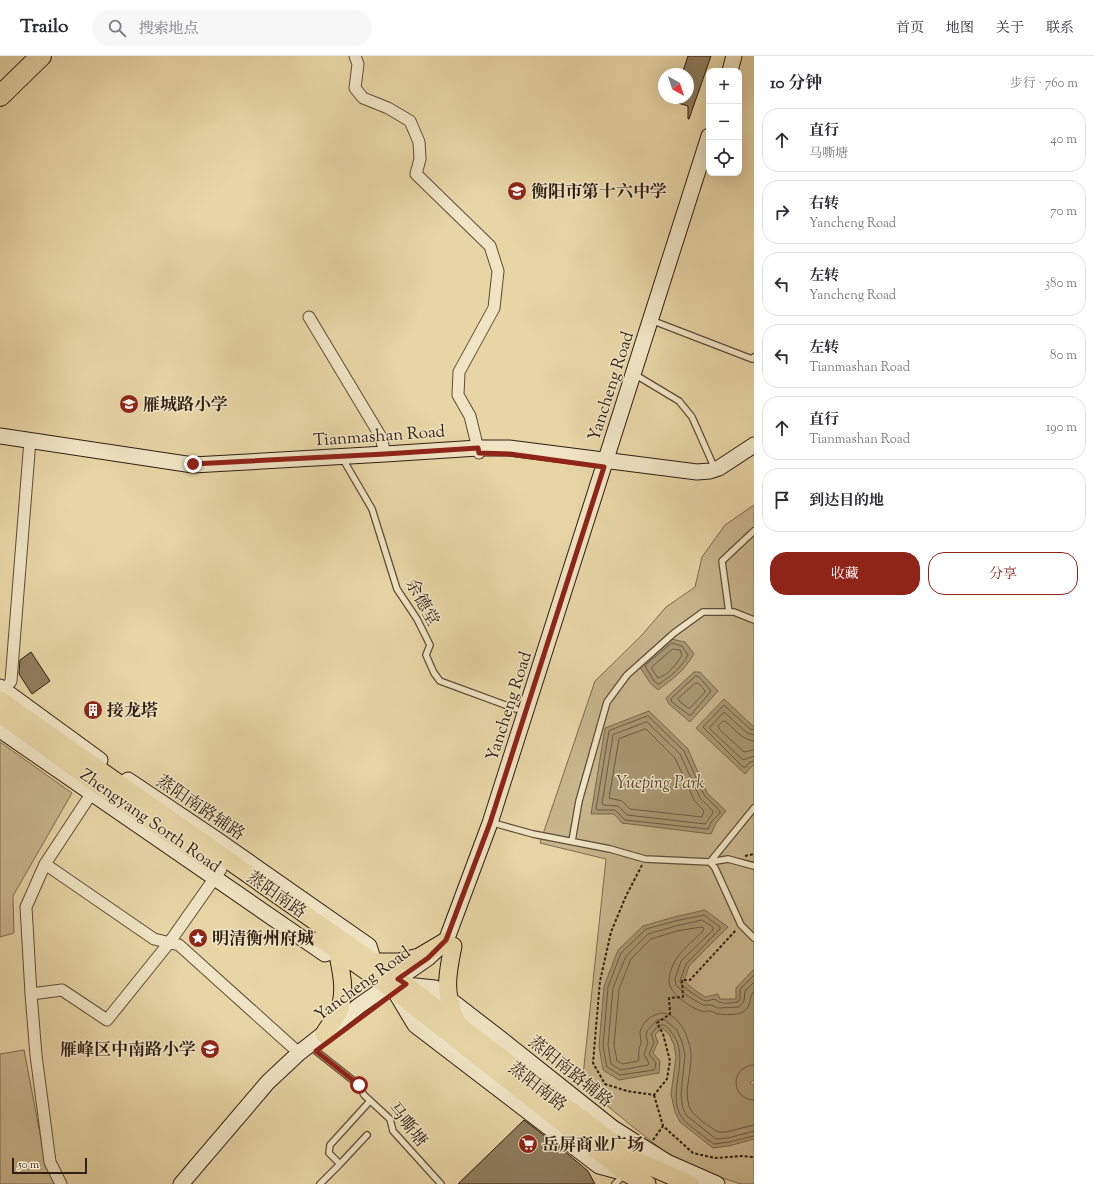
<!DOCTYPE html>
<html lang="zh">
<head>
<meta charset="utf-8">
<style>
	body { margin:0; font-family:"Sorts Mill Goudy","Noto Serif SC",serif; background:#f7f7f7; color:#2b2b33 }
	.controls { position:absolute; right:12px; top:12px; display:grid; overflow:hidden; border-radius:8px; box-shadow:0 4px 16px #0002 }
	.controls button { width:36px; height:36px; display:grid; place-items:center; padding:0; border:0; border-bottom:1px solid #e1e1e2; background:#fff; color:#2b2b33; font:20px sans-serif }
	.compass { position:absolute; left:658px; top:12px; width:36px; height:36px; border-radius:50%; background:#fff; box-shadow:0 4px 16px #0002; rotate:141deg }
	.scale { position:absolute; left:12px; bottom:10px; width:75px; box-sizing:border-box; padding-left:4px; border:2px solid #2f1e11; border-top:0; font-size:11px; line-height:14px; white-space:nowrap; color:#2f1e11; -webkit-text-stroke:3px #efe4c4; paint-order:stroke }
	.stop { position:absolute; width:12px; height:12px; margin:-9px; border:3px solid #8f2418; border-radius:50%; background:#fff }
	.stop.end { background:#8f2418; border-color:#fff; box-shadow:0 1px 4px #0008 }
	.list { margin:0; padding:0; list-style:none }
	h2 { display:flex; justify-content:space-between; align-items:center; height:52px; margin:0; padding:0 16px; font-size:17px }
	h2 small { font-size:13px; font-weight:400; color:#7c7c81 }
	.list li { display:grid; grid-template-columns:26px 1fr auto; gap:12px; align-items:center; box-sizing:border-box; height:64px; margin:0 8px 8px; padding:0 8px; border:1px solid #e1e1e2; border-radius:16px }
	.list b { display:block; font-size:15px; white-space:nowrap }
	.list p { margin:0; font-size:13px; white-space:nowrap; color:#7c7c81 }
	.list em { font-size:13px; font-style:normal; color:#7c7c81 }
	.actions { display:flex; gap:8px; padding:12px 16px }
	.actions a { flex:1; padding:9px 0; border:1px solid #8f2418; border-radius:16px; text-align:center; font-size:14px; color:#8f2418 }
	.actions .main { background:#8f2418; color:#fff }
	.icon { flex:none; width:22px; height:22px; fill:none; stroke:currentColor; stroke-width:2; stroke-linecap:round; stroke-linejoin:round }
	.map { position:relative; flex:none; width:754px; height:1128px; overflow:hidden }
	header { display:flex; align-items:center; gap:24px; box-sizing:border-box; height:56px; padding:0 20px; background:#fff; border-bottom:1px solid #e1e1e2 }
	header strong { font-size:19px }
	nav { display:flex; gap:22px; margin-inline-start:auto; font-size:14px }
	.search { width:280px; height:36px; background:#f7f7f7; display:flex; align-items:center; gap:10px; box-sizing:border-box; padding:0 14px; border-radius:22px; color:#7c7c81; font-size:15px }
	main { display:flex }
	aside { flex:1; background:#fff }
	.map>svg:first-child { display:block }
</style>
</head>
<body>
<header>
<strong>Trailo</strong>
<div class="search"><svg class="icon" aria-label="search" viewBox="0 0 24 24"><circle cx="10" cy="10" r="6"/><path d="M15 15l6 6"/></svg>搜索地点</div>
<nav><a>首页</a><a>地图</a><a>关于</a><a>联系</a></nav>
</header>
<main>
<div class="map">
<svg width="754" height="1128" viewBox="0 0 754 1128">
	<rect width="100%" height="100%" fill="#e7d5a5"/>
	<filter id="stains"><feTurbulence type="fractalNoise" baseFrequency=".005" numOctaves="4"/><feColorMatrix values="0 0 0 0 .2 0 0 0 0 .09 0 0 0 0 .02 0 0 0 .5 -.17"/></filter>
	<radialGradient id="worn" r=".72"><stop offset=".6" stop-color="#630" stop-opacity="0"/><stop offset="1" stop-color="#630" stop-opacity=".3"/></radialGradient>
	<path fill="#c8b68c" stroke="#7c6a4e" d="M754,449V1128H741L682,1109L633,1071L582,1029L606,803L540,787L595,625L641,580L666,551L695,531L702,501L725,469Z
		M0,686L72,737L13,840L14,877L0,881Z
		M24,994L45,1104L56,1128H0V998Z"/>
	<path fill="#a89773" stroke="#78674c" d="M671,583L685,586L694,598C683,616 674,622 658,634L651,628L639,610Z
		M694,616H700L718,635L690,666L669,648L666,642Z
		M724,643L754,671V708L745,718L696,672Z
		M649,655L688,693L707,737L726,755L716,767L711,778L622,767L614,758H591L605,672Z
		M705,854L728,871L689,910L684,925L692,932L705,941L718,938L720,943H736V932L754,913V1023L750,1027L754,1030V1083L729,1090L713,1092L680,1066L675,1056L671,1038L676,1001L674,989L669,978L662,972L655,979L658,986L653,997L660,1005L659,1017L619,1024L603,1014L599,990L604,930L618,894L643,870L674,861Z"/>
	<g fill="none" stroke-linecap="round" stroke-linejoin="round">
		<path stroke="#6c5a42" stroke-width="1" d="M672,587L682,590L688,599C681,612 671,620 659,628H658L654,625L645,610Z
			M673,593L680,594L682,599C677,608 668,619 658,622L652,613V611Z
			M696,620L699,621L711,635L691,659H689L672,646L671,643Z
			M696,627C699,627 704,632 705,636L690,652H688L679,645L678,643Z
			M648,660L684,695L704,739L720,755V757L712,765L708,773L625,764L615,754H598L596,753L609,675Z
			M647,666L680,698L700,742L713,755V757L705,768L627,759L618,750L604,749L602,748L613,679Z
			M646,673L675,702L694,744L704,755L702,761L630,753L622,745L609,742L619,683Z
			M754,674L750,673L724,649L703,671L743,711H746L750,706L754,705
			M754,679L747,677L724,656L723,657L710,671V673L743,704L754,700
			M754,685C742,684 734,672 725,665H723L718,670L719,673L744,696L754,694
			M754,919L740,933V943L738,946C730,947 720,949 715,943L706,945L703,944L689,935L681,928L680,925L686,908L720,873V871L704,859L675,865L646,873L621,897L608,931L603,990L607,1011L620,1019L654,1014L655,1012L656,1007L649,998L654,986L651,978L659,969H664C699,996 662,1036 683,1063C688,1069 707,1083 714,1088L729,1086L754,1080
			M754,926L745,935L744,945L739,951L721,952H717L712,949H703L686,939L676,929L675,923L681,905L713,874V871L702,864L676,870L648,878L626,900L613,932L608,989L611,1008L621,1014L648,1009L649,1007L646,1002L644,998L645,995L648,987L646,980L647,975L657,964L661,963L665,964L677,974L682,986L685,999L681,1038L683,1053L687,1060L716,1083L728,1082L754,1075
			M754,935C748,941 753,950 743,956C737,959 725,959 718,958C715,958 713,955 710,955C707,955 704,956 701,955C690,951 668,937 669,924C671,901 689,889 703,875L704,872L701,871L677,875L651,883L631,903L619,933L614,989L617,1005L623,1008L638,1005C640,1002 638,998 639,994C639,991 642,988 641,985C641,982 640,980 640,976C642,965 657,954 668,958C677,962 682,970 686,978C688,985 692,994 691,1002C691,1018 684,1034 689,1050C691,1059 710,1071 718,1076H726L754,1069
			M754,1009C730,1010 730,1043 754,1044"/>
	</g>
	<path fill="#8f7d5e" stroke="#2f1e11" d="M688,0H711L689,63H688V50L668,44V42H688V18H682Z
		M31,596L50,625L32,638L19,618L20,604Z
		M87 655a6 6 0 1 1 12 0a6 6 0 1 1-12 0Z
		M524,1064L569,1099L588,1115L595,1128H458Z"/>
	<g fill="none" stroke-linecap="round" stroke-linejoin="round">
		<g stroke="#5d4c36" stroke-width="8">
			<path id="lane" d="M656,266L752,303L754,301
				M639,321L679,345L692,361L715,413
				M344,405L372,453L397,533L417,563L430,589L426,599L434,617L440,625L516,653
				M729,556L722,505L754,475
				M497,768L533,778L610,793L645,803L710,806L715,812L741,869L754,882
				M572,785L579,745L607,646L627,619L674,577L703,556H734L754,564
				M710,806L754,752
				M710,806L728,803L754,810
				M316,995L359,1029L364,1039L390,1063L393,1075L441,1128
				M340,1108L367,1079
				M320,1128L340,1108L329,1097L330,1089L370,1045
				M615,1128L625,1118"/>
		</g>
		<g stroke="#5d4c36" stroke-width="13">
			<path id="street" d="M355,0L358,8L355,32L363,42L388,52L410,65L419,86L420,103L416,118L490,190L498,215L494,252L459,316L458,339L470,360L479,397
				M309,261L381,381L385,398
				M0,641L11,625L30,384
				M45,808L154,883L179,889L299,997
				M31,938L62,934L107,964L169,887L221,813
				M61,1128L50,1106L36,999L31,938L26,851L45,808L95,732"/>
		</g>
		<g stroke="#2f1e11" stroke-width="17">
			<path id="secondary" d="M730,15L734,0
				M0,380L193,409L385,398L478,392H509L697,416L710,415L719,412L754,389
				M0,631L100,704
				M0,674L325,898L337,894
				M128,724L216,783L369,890L374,906
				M406,929L435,932L501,983L613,1072L667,1106L717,1128
				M397,939L415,969L599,1110L625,1117
				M181,1128L268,1026L299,997L360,949L428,902L446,885L490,767L709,80"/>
		</g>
		<g stroke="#2f1e11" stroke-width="19">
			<path id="primary" d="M0,644L406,929L637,1105L690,1128
				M0,658L97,728L211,806
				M321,883L396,936L626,1117L647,1128
				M453,890C447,919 443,940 458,968
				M374,906H399L419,901L446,885
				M324,978C328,971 334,964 338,957C347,936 341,915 337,894"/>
		</g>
		<g stroke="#2f1e11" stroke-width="22">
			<path id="highway" d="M0,40L41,0"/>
		</g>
		<path stroke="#2f1e11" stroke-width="2" stroke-dasharray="3 2" stroke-linecap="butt" d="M745,800L754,798
			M642,809L626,840L611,876L600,925L593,1007L605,1028L627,1035L654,1039L667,1023L670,1005L663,978L657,967L670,958L669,942L683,941L682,924H690L736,874
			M654,1039L663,1070L693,1097L715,1102L742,1100L754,1101
			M653,1084L663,1070"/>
		<use href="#lane" stroke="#efe4c4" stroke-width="5.5"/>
		<use href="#street" stroke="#efe4c4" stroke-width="11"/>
		<use href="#secondary" stroke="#efe4c4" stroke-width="15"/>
		<use href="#primary" stroke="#e7d5a5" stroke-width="17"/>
		<use href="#highway" stroke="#e7d5a5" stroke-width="20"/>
	</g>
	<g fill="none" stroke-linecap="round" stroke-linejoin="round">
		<path stroke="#8f2418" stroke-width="5" d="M193,408L385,398L478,392L479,397L510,398L604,411L490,767L446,884L428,902L398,923L406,928L316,995L359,1029"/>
	</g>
	<defs>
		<g id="school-disc" transform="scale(1)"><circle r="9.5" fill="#8f2418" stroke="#efe4c4"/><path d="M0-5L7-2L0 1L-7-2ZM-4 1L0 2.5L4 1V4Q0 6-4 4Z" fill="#fff"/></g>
		<g id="building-disc" transform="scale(1)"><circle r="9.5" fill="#8f2418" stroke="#efe4c4"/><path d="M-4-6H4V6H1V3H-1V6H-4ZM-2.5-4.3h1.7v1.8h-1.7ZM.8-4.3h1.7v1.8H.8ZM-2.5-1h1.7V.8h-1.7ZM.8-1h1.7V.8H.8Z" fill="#fff"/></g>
		<g id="sight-disc" transform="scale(1)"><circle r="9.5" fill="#8f2418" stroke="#efe4c4"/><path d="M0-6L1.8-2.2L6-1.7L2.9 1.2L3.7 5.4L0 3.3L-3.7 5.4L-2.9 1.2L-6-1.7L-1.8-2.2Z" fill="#fff"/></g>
		<g id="supermarket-disc" transform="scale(1)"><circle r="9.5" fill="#8f2418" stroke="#efe4c4"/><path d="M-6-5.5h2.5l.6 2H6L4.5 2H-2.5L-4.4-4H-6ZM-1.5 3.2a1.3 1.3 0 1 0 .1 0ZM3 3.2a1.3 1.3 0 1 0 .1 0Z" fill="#fff"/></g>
	</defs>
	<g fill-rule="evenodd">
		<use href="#school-disc" x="517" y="135"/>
		<use href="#school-disc" x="129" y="348"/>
		<use href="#building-disc" x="93" y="654"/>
		<use href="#sight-disc" x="198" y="882"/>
		<use href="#school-disc" x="210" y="993"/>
		<use href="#supermarket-disc" x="528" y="1088"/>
	</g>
	<g text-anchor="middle" stroke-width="3" stroke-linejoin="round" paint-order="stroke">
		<g font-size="17" font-weight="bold" fill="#2f1e11" stroke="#efe4c4" text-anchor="start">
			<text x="531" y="141">衡阳市第十六中学</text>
			<text x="143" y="354">雁城路小学</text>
			<text x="107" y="660">接龙塔</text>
			<text x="212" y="888">明清衡州府城</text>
			<text x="196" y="999" text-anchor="end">雁峰区中南路小学</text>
			<text x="542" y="1094">岳屏商业广场</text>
		</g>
		<g font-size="17" fill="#2f1e11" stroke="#efe4c4">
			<text transform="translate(610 330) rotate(-72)" y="6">Yancheng Road</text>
			<text transform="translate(379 379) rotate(-4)" y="6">Tianmashan Road</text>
			<text transform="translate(423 546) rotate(61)" y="6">余德堂</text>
			<text transform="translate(508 650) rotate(-72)" y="6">Yancheng Road</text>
			<text transform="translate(201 751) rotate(34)" y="6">蒸阳南路辅路</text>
			<text transform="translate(151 764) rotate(35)" y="6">Zhengyang Sorth Road</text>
			<text transform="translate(277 838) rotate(35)" y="6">蒸阳南路</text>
			<text transform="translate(362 927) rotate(-36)" y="6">Yancheng Road</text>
			<text transform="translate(571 1015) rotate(39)" y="6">蒸阳南路辅路</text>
			<text transform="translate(538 1030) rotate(38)" y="6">蒸阳南路</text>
			<text transform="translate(408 1068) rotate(51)" y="6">马嘶塘</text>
		</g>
		<g font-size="17" font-style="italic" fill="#554430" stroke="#efe4c4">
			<text x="660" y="732">Yueping Park</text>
		</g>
	</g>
	<rect width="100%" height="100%" filter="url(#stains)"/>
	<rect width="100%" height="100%" fill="url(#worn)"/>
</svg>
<div class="controls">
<button>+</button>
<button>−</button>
<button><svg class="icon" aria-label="locate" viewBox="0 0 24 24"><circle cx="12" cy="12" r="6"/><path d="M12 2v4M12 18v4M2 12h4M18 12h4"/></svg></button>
</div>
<svg class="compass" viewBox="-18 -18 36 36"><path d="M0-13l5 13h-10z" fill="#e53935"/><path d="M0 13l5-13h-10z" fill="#7c7c81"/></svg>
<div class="scale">50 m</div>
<div class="stop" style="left:359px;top:1029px"></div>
<div class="stop end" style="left:193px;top:408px"></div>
</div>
<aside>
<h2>10 分钟<small>步行 · 760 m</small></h2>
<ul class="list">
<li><svg class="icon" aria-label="ahead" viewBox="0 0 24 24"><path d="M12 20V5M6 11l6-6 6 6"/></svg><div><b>直行</b><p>马嘶塘</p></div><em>40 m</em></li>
<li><svg class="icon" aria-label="right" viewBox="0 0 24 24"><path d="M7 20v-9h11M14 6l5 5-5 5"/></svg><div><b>右转</b><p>Yancheng Road</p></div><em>70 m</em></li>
<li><svg class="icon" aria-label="left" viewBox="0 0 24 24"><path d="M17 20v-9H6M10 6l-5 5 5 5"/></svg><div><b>左转</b><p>Yancheng Road</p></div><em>380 m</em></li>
<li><svg class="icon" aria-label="left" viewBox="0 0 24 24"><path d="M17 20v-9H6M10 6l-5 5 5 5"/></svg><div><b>左转</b><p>Tianmashan Road</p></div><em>80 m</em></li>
<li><svg class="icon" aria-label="ahead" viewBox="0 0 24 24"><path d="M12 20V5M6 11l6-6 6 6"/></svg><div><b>直行</b><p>Tianmashan Road</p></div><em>190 m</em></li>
<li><svg class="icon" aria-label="arrive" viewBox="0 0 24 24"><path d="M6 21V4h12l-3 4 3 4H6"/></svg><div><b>到达目的地</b></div></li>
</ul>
<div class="actions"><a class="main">收藏</a><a>分享</a></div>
</aside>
</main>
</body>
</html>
